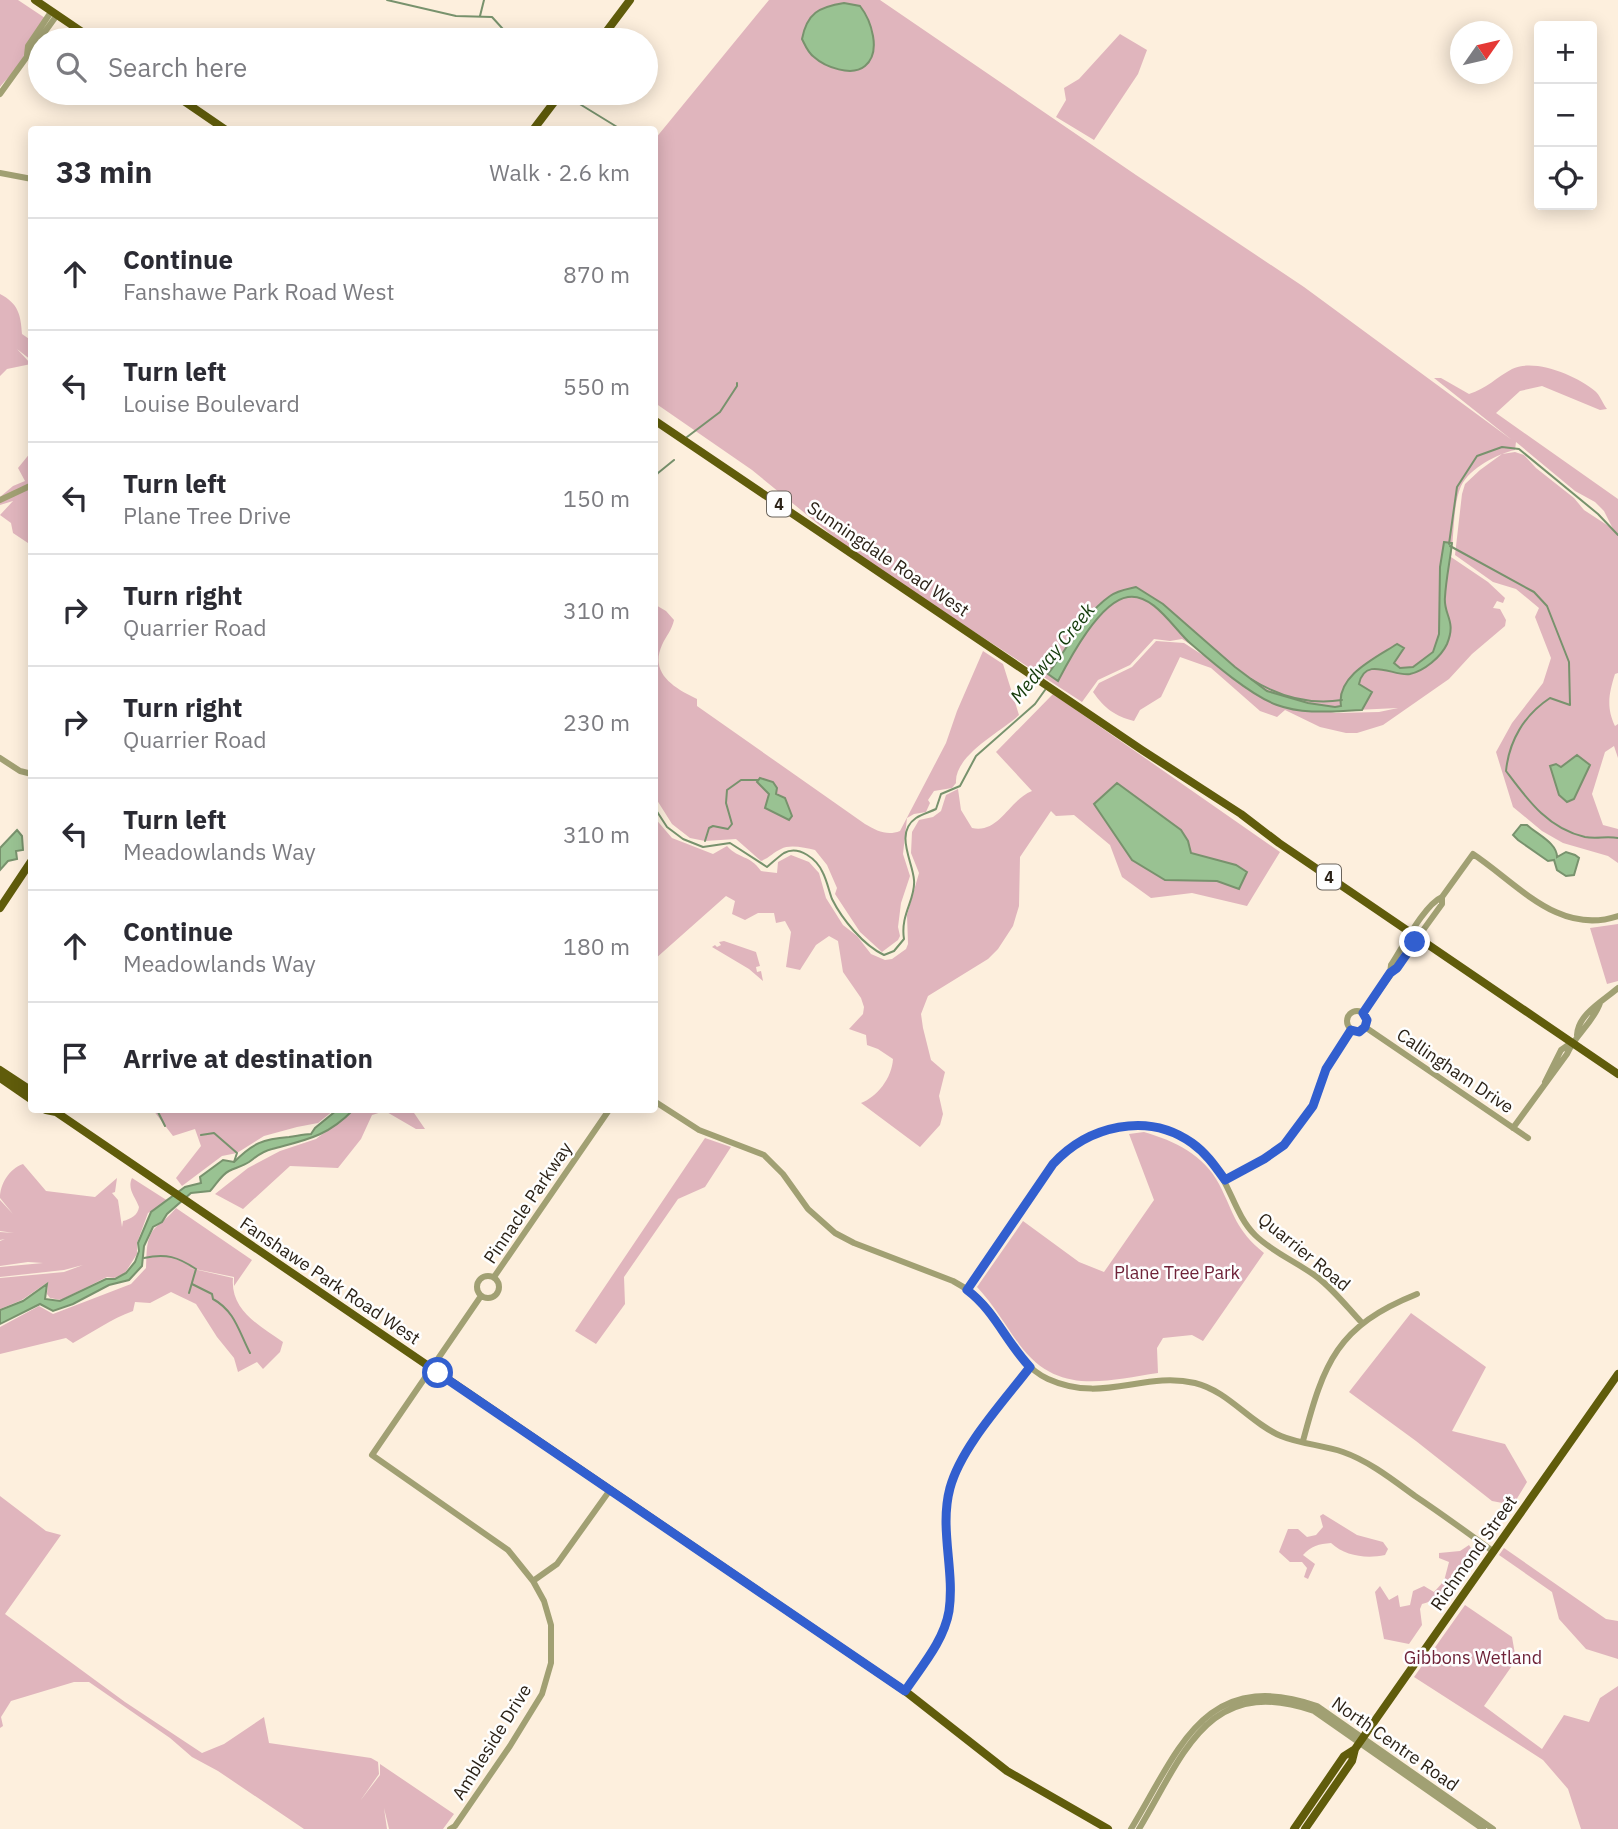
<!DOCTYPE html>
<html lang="en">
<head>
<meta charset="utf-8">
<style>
	body { margin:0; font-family:"IBM Plex Sans",sans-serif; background:#f2f2f3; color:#2b2b33 }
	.controls { position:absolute; right:21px; top:21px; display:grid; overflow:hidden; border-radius:7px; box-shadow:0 4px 18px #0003 }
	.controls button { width:63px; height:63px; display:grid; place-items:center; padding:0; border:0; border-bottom:2px solid #e1e1e2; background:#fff; color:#2b2b33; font:35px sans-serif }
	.compass { position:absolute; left:1450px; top:21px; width:63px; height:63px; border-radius:50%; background:#fff; box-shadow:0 4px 18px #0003; rotate:56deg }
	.stop { position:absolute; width:21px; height:21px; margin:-16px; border:5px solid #325fcf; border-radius:50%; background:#fff }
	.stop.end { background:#325fcf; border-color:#fff; box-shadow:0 2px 7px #0008 }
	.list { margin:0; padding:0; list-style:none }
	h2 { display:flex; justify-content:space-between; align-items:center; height:91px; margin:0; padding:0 28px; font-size:30px }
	h2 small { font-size:23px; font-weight:400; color:#7c7c81 }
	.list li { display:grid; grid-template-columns:46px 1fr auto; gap:21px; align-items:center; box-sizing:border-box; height:112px; padding:0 28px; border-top:2px solid #e1e1e2 }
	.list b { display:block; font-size:26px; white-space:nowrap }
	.list p { margin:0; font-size:23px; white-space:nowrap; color:#7c7c81 }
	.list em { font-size:23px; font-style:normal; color:#7c7c81 }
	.icon { flex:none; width:38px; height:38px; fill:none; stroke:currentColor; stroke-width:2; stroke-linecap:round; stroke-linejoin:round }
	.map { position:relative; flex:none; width:1618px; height:1829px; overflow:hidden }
	.search { position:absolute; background:#fff; box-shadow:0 4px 18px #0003; left:28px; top:28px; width:630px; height:77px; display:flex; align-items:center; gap:18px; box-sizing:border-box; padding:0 24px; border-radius:38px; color:#7c7c81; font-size:26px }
	.panel { position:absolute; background:#fff; box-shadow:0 4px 18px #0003; left:28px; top:126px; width:630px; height:987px; border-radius:7px }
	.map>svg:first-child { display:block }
</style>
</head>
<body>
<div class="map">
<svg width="1618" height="1829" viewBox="0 0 1618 1829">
	<rect width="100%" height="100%" fill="#fdefdd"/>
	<path fill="#e0b5bd" d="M0,0H18L45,18C34,37 25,57 12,74C8,79 4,81 0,87Z
		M769,0H880L1136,175L1304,287L1512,440L1434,378H1441L1469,394C1486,389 1497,377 1512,369C1535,358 1577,376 1595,391C1600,395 1603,404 1607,409L1600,410L1542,386L1520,391L1496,413L1618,499V673L1615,674C1609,693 1606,707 1615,726L1618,724V758L1614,746L1605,752L1592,794L1603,825L1618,829V863L1608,856L1563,843L1542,831L1513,807L1496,752L1512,723L1543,683L1551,658L1535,617L1539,608L1516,589L1493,582L1455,555L1462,494L1465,484L1480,470L1502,454L1515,452L1524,455L1536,468L1574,498L1584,510L1613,529L1604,511L1595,502L1575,491L1516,442L1515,450C1497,454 1470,468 1461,486C1453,504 1454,537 1451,557L1488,582L1505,598L1503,603L1497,601L1493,608L1500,609L1506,620L1505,626L1472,654L1449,679L1383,725L1357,733H1346L1320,727L1285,710L1277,717L1260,711L1211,668L1180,657L1161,697L1140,710L1134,721C1115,716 1105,709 1093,692L1099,683L1132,667L1156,641L1184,643L1274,701L1336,713L1379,712L1398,708L1334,711L1275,699L1182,639L1170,641L1154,639L1130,665L1098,680L1082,702L856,555L752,470L655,403V139Z
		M1120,34L1147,50L1138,74L1094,140L1056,117L1066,100L1064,88L1079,79Z
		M0,294C18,303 21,315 22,334L32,341L31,360L17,349L31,364L7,369L0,376Z
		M31,452V545L13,533L11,523L0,515L13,501L0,505V497L13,486L25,481L18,468Z
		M654,604L666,611L674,620C672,630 666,636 662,645C649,674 675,688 697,699V706L865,824C877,831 887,836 900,831L946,743L957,711L983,651L1003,664L1019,715C1001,732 954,755 956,783L952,788L934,791L928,800L930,803L926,812L914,814L907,818L903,854L910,876L901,903L898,927L900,936L898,940L882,952L860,932L835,894L837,888L827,865L815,850C805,848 790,844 781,849C774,852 769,858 761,861L736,839L705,841L690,838L672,824L655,797Z
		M1053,694L1280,852L1247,906L1192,893L1151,898L1122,877L1110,845L1074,815L1056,816L1051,811L1020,857L1019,906L1013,926L998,949L988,959L928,996L921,1014L923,1028L931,1060L945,1072L939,1096L943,1114L940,1125L920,1147L861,1103C877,1097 892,1078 893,1059L878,1049L867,1045L866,1035L849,1029L863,1014L864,1007L861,998L843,972L838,941L829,936L816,945L800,970L786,967L791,932L785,921L776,923L774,913H758L745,920L732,914L735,901L726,896L655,959L654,817L672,838L713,854L727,846C740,860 749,854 761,871L777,873L778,862L791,855L809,862L819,873L826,898L843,925L857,936L871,954L885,960L892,959L906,949L908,944L907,915L919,873L911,853L912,832L919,820L933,817L941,811L946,795L958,789L961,810L972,828C999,834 1009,800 1032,791L996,752Z
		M1618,924V981L1607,984L1590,928Z
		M724,941L756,952L760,966L756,967L757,972L761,971L763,981L749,969L712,947L715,945L717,947L721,945L719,942Z
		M153,1110H334L318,1123L297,1127L264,1136L237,1153L222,1156L182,1186L176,1178L201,1146L195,1129L173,1136Z
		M354,1110H412L425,1129H416L385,1111L372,1115L361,1139L338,1168L290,1166L243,1209L215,1194L248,1168L280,1151L316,1139Z
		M1144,1132C1175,1141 1204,1155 1219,1184C1235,1215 1235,1229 1264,1253L1203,1341L1192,1335L1163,1338L1157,1348L1158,1373C1104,1381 1057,1396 1019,1344C1005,1325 994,1305 977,1287L1023,1221L1079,1262L1104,1272L1154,1200L1129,1134Z
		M705,1138L731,1147L705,1187L678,1199L624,1277L625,1304L596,1344L575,1331Z
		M23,1164L46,1191L95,1197L117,1178L115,1192L112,1193L118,1200L122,1227L123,1221C131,1219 138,1215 139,1207C135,1196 127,1189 132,1178L168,1201L148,1213L137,1243V1254L125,1273L114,1278L107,1277L61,1300L50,1298L47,1294L48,1282L22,1300L0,1309V1278L64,1272L83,1265L64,1270L0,1277V1267L43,1263L28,1262L0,1266V1241L5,1239L0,1240V1232L14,1233L0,1231V1200L13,1214L0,1198C0,1184 9,1169 23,1164Z
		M176,1208L252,1260L234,1286V1277L185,1267L233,1278C230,1310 260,1326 283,1342L280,1352L263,1369L257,1362L238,1372L234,1358L217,1337L196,1304L171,1292L150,1303L135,1302L133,1311C111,1319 93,1332 73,1343L66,1338L0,1354V1327L39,1306L53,1314L131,1284L146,1268C147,1255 145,1239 155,1228C162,1221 170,1216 176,1208Z
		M1411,1313L1486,1367L1452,1431L1505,1444L1527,1482L1513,1505L1492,1501L1416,1441L1349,1392Z
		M0,1496L46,1531L61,1535L5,1614L125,1702L202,1753L224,1744L264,1717L269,1743L371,1758L378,1762L379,1774L360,1801L380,1775V1764L454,1814L443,1829H389L384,1808L387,1829H304L218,1771L192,1757L170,1738L89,1682H74L11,1701L1,1717L3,1726L0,1728Z
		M1323,1514L1357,1535L1383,1542L1388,1549L1385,1555C1366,1559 1345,1556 1331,1543C1319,1544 1311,1546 1303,1555L1315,1564L1308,1579L1304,1577L1307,1568L1302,1562H1290L1279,1552L1288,1529H1298L1307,1537L1316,1535L1323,1527L1320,1516Z
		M1469,1545L1474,1553C1459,1573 1446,1598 1422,1604L1420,1609L1422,1625L1409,1644L1384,1639L1375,1592L1380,1586L1389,1600L1398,1595L1400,1607L1410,1605L1413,1591L1424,1586L1434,1592L1444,1581L1449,1562L1439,1558V1553L1460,1551Z
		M1504,1548L1606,1619L1618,1621V1659L1586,1649L1559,1619L1552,1592L1499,1555Z
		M1465,1605L1512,1637L1516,1660L1484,1706L1542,1749L1564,1715L1589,1722L1600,1698L1618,1686V1829H1581L1568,1789L1543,1760L1414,1677Z"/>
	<path fill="#99c292" stroke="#78926d" stroke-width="2" d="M844,3L860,6C871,20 882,52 865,66C852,77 825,67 814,57C808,53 805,45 802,39C807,13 819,7 844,3Z
		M1444,542L1452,543C1450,561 1446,579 1445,597C1443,615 1457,620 1447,644C1441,657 1424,671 1410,674C1394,677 1365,655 1359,684L1372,692L1362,710C1334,711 1304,715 1277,705C1250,695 1212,662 1190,643C1174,629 1153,593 1128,597C1100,601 1070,658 1058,681L1048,674C1067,649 1084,614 1110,596C1118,590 1128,589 1136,587L1163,604L1235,667L1267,691L1308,703L1335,707L1341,706C1336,676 1375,658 1397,644L1404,648L1394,663L1400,668L1413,667L1433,652L1439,634L1440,567Z
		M1577,755L1590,765L1574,799L1567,802L1559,795L1550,766L1556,764L1561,767Z
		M760,778L773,782L777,788L776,794L785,798L792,816L789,820L765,808L769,794L757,782Z
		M1117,783L1181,830L1188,841L1191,853L1236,865L1247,872L1239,889L1217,881L1165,880L1132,860L1094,804Z
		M1521,825H1527C1538,835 1557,843 1557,857L1566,852L1575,855L1579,858L1574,875L1566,876L1557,870L1554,860L1548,861L1518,840L1513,835Z
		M17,830L22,836L23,850L16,851L17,859L8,861L0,870V848Z
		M337,1110H353C327,1137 305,1140 272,1149C262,1151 256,1157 249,1162C243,1166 235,1168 229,1171C221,1175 216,1185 210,1191L191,1193L167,1214L162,1222L153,1227L144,1246L142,1266L129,1280L109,1285L73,1304L53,1311L40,1304L0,1324V1310L23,1301L47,1284L45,1299L60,1301L106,1279H115L126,1273L135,1262L139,1251L138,1243L151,1212L185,1187L201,1183L200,1177L223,1160L234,1162C253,1143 263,1139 289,1137C297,1136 303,1134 311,1134L315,1128Z"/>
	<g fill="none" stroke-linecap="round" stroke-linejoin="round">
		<path stroke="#78926d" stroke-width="2" d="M387,0L456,16L492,17L513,40
			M480,16L484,0
			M565,95L622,130
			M687,437L720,412L737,386V383
			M654,479L658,473L674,460
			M1449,544L1457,487L1477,456L1502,447L1519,449L1598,514L1618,535
			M1450,546L1534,592L1547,606L1569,662L1570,705L1550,698C1524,715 1509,741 1506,771C1527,799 1548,829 1585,837C1596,839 1607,836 1618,838
			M1251,679C1278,696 1310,705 1342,700
			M654,807L667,827L683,839L703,847L730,843L767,867C772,863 778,857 784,853C799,845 817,859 823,873C827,881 829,891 832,899C842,919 863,945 884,955L894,951L904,939C900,914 916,899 914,880C913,862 894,833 916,818C922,814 930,812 936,809L941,794L960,786L976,756L1035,704L1045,690
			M705,841L709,828L713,826L728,829L732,824L726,803L727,790L741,780H758
			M157,1110L165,1126
			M201,1135L214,1133L237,1153L234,1162
			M144,1258C166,1253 178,1257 196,1269L189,1293
			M192,1284L212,1294L213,1299C235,1311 239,1332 250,1353"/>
		<path stroke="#a1a073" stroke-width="6" d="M27,55L28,46L51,12
			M0,94L57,15
			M0,173L32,179
			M0,500L32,485
			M0,758L20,771L32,774
			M1390,973L1391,965C1403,947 1424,905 1442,897L1473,854C1518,884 1559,936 1618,916
			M1347 1021a10 10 0 1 1 20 0a10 10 0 1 1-20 0Z
			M1363,1013L1442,904V897
			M1365,1027L1528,1138
			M1577,1035C1578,1014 1603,1001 1618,988
			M1545,1082L1561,1050L1571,1043
			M654,1101L699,1130L764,1155L783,1174L808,1209L835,1233L854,1243L953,1281C964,1287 975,1294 983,1303C1007,1327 1015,1364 1048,1379C1103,1404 1143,1371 1195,1383C1228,1391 1250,1423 1281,1436C1300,1444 1323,1445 1343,1452C1369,1461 1393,1480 1415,1496C1442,1514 1468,1533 1494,1552
			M1513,1128L1567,1054C1575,1035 1593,1023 1600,1003
			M1225,1180L1264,1159L1284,1145L1313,1106L1326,1069L1351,1030
			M477 1287a11 11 0 1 1 22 0a11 11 0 1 1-22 0Z
			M494,1277L609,1110
			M967,1290L1053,1164C1097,1116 1174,1110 1215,1166C1231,1188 1236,1216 1255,1235C1272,1252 1297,1262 1317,1277C1334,1290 1347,1307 1362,1323
			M1303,1441C1324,1362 1337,1326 1417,1294
			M533,1581L557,1564L610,1490
			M905,1691C921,1667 944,1641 949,1611C955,1570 939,1529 950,1488C960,1448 1004,1401 1030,1368
			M450,1829L455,1826L510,1746L542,1694L551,1663V1625L544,1601L533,1581L508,1550L372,1455L481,1296
			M1131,1829C1179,1750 1204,1667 1317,1706L1493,1829
			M1139,1829C1184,1754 1208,1674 1314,1711L1483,1829"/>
		<path stroke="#605c0b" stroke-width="8" d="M35,0L94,40
			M600,40L630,0
			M172,93L226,130
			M533,130L561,93
			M654,420L1142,750L1241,814L1279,843L1618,1074
			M0,908L32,860
			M0,1070L32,1091
			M0,1078L32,1100
			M46,1110L56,1112L905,1691L1007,1771L1108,1829
			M1294,1829L1344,1756L1355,1749
			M1305,1829L1352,1761L1355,1749L1618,1374"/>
	</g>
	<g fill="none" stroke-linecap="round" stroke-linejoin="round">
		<path stroke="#325fcf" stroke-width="9" d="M438,1373L905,1691C921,1667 944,1641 949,1611C955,1570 939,1529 950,1488C961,1447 1004,1401 1030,1367C1006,1342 995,1311 967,1290L1053,1164C1088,1126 1147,1111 1192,1143C1206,1153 1215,1166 1225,1180L1264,1159L1284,1145L1313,1106L1326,1069L1351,1030L1359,1032L1365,1027L1367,1020L1363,1013L1390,973L1397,968L1415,942"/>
	</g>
	<g text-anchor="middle" stroke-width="5" stroke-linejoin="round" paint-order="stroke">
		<g fill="#fefefe" stroke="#6a645c" stroke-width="2">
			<rect x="767" y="491.5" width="24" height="25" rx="5"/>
			<rect x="1317" y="864.5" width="24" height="25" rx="5"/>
		</g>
		<g font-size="16" font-weight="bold" fill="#2b2217">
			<text x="779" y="510">4</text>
			<text x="1329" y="883">4</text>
		</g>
		<g font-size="18" fill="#2b2217" stroke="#fefefe">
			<text transform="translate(888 559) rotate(34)" y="6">Sunningdale Road West</text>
			<text transform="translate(1455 1071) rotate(34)" y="6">Callingham Drive</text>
			<text transform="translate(528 1203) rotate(-56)" y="6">Pinnacle Parkway</text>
			<text transform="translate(1304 1252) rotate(39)" y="6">Quarrier Road</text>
			<text transform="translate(330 1281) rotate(34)" y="6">Fanshawe Park Road West</text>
			<text transform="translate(1474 1553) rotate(-55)" y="6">Richmond Street</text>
			<text transform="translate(492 1742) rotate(-58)" y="6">Ambleside Drive</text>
			<text transform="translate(1395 1744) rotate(35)" y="6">North Centre Road</text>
		</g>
		<g font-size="18" fill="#6f2339" stroke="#fefefe">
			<text x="1177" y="1279">Plane Tree Park</text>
			<text x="1473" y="1664">Gibbons Wetland</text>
		</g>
		<g font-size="19" font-style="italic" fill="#123a09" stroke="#fefefe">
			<text transform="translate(1052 653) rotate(-51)" y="7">Medway Creek</text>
		</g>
	</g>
</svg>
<div class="controls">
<button>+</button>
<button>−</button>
<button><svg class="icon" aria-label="locate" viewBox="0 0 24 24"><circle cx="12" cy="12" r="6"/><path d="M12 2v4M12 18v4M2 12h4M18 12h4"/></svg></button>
</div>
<svg class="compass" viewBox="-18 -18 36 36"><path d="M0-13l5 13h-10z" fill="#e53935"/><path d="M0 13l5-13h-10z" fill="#7c7c81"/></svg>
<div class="stop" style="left:438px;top:1373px"></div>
<div class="stop end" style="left:1415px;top:942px"></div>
<div class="search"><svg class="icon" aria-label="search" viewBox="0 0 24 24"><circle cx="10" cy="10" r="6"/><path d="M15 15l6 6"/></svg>Search here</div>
<section class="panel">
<h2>33 min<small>Walk · 2.6 km</small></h2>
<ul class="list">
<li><svg class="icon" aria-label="ahead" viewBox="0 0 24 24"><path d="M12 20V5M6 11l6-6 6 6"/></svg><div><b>Continue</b><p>Fanshawe Park Road West</p></div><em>870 m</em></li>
<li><svg class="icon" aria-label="left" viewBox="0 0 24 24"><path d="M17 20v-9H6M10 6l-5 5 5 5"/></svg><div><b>Turn left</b><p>Louise Boulevard</p></div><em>550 m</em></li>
<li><svg class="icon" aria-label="left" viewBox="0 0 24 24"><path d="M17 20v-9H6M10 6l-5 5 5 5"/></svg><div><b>Turn left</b><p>Plane Tree Drive</p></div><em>150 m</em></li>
<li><svg class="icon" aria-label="right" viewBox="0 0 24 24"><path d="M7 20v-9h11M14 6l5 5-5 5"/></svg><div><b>Turn right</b><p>Quarrier Road</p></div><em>310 m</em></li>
<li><svg class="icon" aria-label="right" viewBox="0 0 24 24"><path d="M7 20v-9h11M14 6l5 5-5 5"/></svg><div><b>Turn right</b><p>Quarrier Road</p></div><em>230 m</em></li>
<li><svg class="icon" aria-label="left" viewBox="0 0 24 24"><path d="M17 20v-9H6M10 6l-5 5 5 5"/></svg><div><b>Turn left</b><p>Meadowlands Way</p></div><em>310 m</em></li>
<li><svg class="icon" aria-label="ahead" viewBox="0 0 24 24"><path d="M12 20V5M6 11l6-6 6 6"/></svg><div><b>Continue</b><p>Meadowlands Way</p></div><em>180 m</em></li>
<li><svg class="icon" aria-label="arrive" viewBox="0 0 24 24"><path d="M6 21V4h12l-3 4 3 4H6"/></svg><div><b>Arrive at destination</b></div></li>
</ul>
</section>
</div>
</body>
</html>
